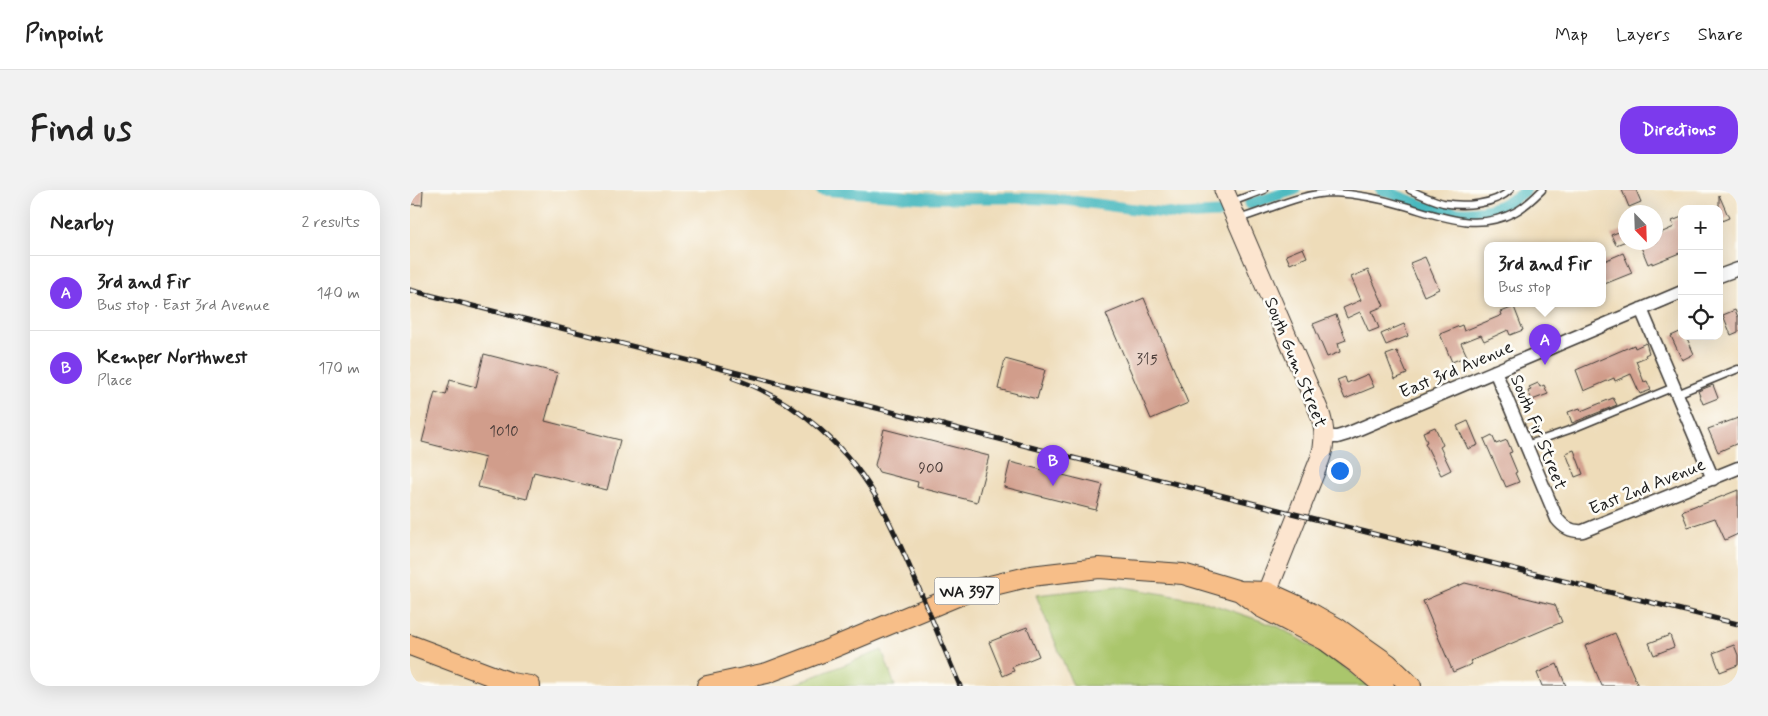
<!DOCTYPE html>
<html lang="en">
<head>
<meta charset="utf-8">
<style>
	body { margin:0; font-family:Mynerve,sans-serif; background:#f2f2f2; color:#222 }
	.controls { position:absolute; right:15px; top:15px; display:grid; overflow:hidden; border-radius:10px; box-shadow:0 5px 20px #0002 }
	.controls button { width:45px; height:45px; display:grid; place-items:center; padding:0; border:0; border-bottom:1px solid #e0e0e0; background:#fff; color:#222; font:25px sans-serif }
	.compass { position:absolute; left:1208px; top:15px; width:45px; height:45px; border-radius:50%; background:#fff; box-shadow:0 5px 20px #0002; rotate:157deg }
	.you { position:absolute; left:929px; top:280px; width:18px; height:18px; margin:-12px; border:4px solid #fff; border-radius:50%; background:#1a73e8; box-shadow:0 0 0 8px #1a73e833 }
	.badge { display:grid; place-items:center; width:32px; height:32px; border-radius:50%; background:#7c3aed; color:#fff; font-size:16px; font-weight:700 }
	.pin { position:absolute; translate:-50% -41px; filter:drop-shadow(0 1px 2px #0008) }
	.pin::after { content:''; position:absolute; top:26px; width:18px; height:15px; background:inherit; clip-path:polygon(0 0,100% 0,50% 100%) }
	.popup { position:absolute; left:1074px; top:52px; width:122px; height:65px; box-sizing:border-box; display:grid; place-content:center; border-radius:10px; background:#fff; filter:drop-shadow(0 1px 4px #0005); font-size:16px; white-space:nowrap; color:#767676 }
	.popup b { font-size:19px; color:#222 }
	.popup::after { content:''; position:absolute; left:50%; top:100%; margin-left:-10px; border:10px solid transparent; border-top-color:#fff }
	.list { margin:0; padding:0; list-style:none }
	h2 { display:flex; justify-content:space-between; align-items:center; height:65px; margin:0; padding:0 20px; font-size:21px }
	h2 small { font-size:16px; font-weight:400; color:#767676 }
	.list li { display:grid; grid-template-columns:32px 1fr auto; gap:15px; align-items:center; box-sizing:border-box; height:75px; padding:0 20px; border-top:1px solid #e0e0e0 }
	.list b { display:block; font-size:19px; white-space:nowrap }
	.list p { margin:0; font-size:16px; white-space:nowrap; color:#767676 }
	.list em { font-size:16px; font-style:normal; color:#767676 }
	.icon { flex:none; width:28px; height:28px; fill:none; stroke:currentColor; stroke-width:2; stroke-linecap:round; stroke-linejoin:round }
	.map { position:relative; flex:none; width:1328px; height:496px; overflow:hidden; border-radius:20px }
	header { display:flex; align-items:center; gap:30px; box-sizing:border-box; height:70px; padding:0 25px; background:#fff; border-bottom:1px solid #e0e0e0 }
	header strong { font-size:24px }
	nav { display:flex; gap:28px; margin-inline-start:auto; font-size:18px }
	.intro { display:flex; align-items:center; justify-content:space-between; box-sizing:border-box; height:120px; padding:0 30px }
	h1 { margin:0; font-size:35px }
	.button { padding:12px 22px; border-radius:20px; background:#7c3aed; color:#fff; font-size:18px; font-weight:700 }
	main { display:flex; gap:30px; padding:0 30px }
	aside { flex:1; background:#fff; border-radius:20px; box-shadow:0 5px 20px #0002 }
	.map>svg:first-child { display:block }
</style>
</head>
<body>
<header>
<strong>Pinpoint</strong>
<nav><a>Map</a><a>Layers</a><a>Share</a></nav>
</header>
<div class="intro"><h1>Find us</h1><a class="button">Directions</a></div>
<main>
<aside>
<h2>Nearby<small>2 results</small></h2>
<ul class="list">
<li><span class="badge">A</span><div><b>3rd and Fir</b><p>Bus stop · East 3rd Avenue</p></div><em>140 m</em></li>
<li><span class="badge">B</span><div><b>Kemper Northwest</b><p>Place</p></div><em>170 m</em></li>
</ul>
</aside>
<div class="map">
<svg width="1328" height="496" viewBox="0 0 1328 496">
	<rect width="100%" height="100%" fill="#fdfcf7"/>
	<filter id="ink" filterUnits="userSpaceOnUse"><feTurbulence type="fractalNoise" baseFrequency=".02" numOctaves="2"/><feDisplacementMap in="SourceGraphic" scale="10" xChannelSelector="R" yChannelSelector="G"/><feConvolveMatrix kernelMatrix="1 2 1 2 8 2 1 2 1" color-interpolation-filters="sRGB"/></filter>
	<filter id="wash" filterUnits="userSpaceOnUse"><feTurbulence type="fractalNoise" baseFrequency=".0096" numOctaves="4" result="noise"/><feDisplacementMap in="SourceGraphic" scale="20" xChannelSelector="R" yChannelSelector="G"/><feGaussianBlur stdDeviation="1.12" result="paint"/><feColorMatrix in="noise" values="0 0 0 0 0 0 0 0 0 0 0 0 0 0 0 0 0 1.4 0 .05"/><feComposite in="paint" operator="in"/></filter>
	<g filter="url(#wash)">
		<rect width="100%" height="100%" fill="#eedcb9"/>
		<path fill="#aac66c" stroke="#637144" d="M708,396L793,411L869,437L927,472L959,496H663L626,405Z
			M472,460L485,496H380Z"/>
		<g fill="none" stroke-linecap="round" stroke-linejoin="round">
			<path stroke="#49b9bf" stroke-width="11" d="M411,0L517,8H607L656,10L770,25L808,23
				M971,0C989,5 1010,16 1027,19C1059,26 1090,21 1116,0
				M839,14L885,0"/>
		</g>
		<g id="blocks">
			<path fill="#d19d8b" d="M0,0H13L12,15L0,14Z
				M1212,0H1226L1231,12L1219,17Z
				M1309,5L1319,28L1309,32Z
				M1272,27V62L1242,74V72L1238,74L1229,52H1246V45L1264,37L1262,31Z
				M1216,39V51L1206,55L1201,45Z
				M893,58L897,67L880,74L876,65Z
				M1213,63L1222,83L1192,95V72Z
				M1015,67L1029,99L1014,106L1000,73Z
				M958,80L974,116L962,121L969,138L959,142L950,122L937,128L933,118L951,110L941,87Z
				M734,108L778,213L741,229L696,124Z
				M1104,117L1113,140L1100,145L1098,140L1074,151L1071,145L1051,153L1057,166L1042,172L1030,144L1052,135L1054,141L1092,125L1091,122Z
				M1325,120L1328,127V142L1321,145L1313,125Z
				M926,125L936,150L928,153L930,162L917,167L903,134Z
				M994,134L998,146L976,155L971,144Z
				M1272,141V146H1276L1284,164L1272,170L1261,146Z
				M1236,153L1239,163L1235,165L1236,167L1226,171L1234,192L1237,191L1241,200L1230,204L1221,184L1205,191L1204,188L1174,201L1166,180L1224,155L1225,158Z
				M987,161L997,184L985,189L976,165Z
				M74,164L148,183L135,231L210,250L197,300L124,282L117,309L68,297L75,268L12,252L25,202L36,205L40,190L66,197Z
				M595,169L635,180L627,209L588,199Z
				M958,184L964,197L935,209L927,190L935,187L937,193Z
				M1128,193L1130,197L1134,195L1138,204L1122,210L1118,201L1121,200L1119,197Z
				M1303,195L1308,208L1293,214L1288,201Z
				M1203,208L1207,215L1162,233L1158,222L1170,218L1171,221Z
				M1328,228V253L1308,262L1298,239Z
				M1058,231L1068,255L1058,259L1047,236Z
				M1025,237L1033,255L1030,257L1041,280L1031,285L1015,253L1017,252L1013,242Z
				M474,239L579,266L567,312L507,297L508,292L469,282L465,275Z
				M1082,245L1086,254L1097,250L1102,262L1099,263L1107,282L1105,283L1109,292L1096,297L1093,290H1092L1074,249Z
				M1164,260L1173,284L1165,287L1156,263Z
				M600,272L693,295L686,320L594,297Z
				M1328,300V344L1315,350L1305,328L1278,337L1272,322L1274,320L1287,315L1288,316Z
				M1055,393L1145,415L1152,432L1060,471L1062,474L1043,482L1013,411Z
				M617,437L629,466L602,477L604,481L593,486L579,452Z
				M1205,443L1228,496H1192L1175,456Z
				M1260,445L1264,457L1244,465L1239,453Z
				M1324,455L1328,465V475L1310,482L1303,463Z
				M1147,474L1156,496H1132L1127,483Z"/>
		</g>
	</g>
	<g filter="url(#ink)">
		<use href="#blocks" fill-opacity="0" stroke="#3c3934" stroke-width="1"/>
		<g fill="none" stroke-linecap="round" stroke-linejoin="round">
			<g stroke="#3c3934" stroke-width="9">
				<path id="service" d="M1000,0C1011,5 1022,10 1033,13C1053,17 1085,15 1100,0
					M822,12L854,0
					M828,29C860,20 889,3 923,3C947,4 972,9 995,16C1033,27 1067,42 1105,22C1115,17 1124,8 1132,0
					M1267,204L1328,179
					M1116,255L1162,239L1264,197"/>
			</g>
			<g stroke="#3c3934" stroke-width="15">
				<path id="minor" d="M1309,86L1328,79
					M1231,119L1303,289
					M1085,181L1147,329C1154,338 1162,342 1173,341L1328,278
					M914,247H927L937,244L1272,102"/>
			</g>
			<g stroke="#3c3934" stroke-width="21">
				<path id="secondary" d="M814,0L909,221C915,237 916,253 910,269L851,417"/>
			</g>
			<g stroke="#3c3934" stroke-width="22">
				<path id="primary" d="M830,401L851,417L915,450L948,474L974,496
					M0,455L101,493L120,496
					M297,496L357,483L415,461L559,401L621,386L689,378L773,384L830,401L857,402L890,417L927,438L978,474L1001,496"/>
			</g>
			<use href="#service" stroke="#fff" stroke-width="6"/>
			<use href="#minor" stroke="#fff" stroke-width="12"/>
			<use href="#secondary" stroke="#fce5cf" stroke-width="19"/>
			<use href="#primary" stroke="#f7be88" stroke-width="20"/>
			<g stroke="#1c1c1c" stroke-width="5">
				<path id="rail" d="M0,100L964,344L1328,434
					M323,188C386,210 441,258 472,318C485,342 496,368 507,394C521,428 536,462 550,496"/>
			</g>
			<use href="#rail" stroke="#fdfcf7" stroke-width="3" stroke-dasharray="9" stroke-linecap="butt"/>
		</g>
	</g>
	<g text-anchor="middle" stroke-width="5" stroke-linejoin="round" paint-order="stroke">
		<g font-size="15" fill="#493c38">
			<text x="737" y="174">315</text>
			<text x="94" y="246">1010</text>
			<text x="521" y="283">900</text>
		</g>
		<rect fill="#fdfcf7" stroke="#605f5e" stroke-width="1" x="524.5" y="387.5" width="65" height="27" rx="4"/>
		<g font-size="16" font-weight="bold" fill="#1c1c1c">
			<text x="557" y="407">WA 397</text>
		</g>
		<g font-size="18" fill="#1c1c1c" stroke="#fdfcf7">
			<text transform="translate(886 172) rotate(68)" y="6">South Gum Street</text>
			<text transform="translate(1046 179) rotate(-23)" y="6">East 3rd Avenue</text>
			<text transform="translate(1129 242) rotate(68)" y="6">South Fir Street</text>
			<text transform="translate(1237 296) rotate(-22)" y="6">East 2nd Avenue</text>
		</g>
	</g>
</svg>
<div class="controls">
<button>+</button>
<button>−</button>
<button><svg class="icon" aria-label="locate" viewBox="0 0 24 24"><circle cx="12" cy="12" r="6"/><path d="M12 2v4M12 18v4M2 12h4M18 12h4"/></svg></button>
</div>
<svg class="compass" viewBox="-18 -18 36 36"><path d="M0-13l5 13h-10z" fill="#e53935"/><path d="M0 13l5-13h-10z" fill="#767676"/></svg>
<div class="you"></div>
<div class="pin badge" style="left:1135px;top:175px">A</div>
<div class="popup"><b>3rd and Fir</b>Bus stop</div>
<div class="pin badge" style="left:643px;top:296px">B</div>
</div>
</main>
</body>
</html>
